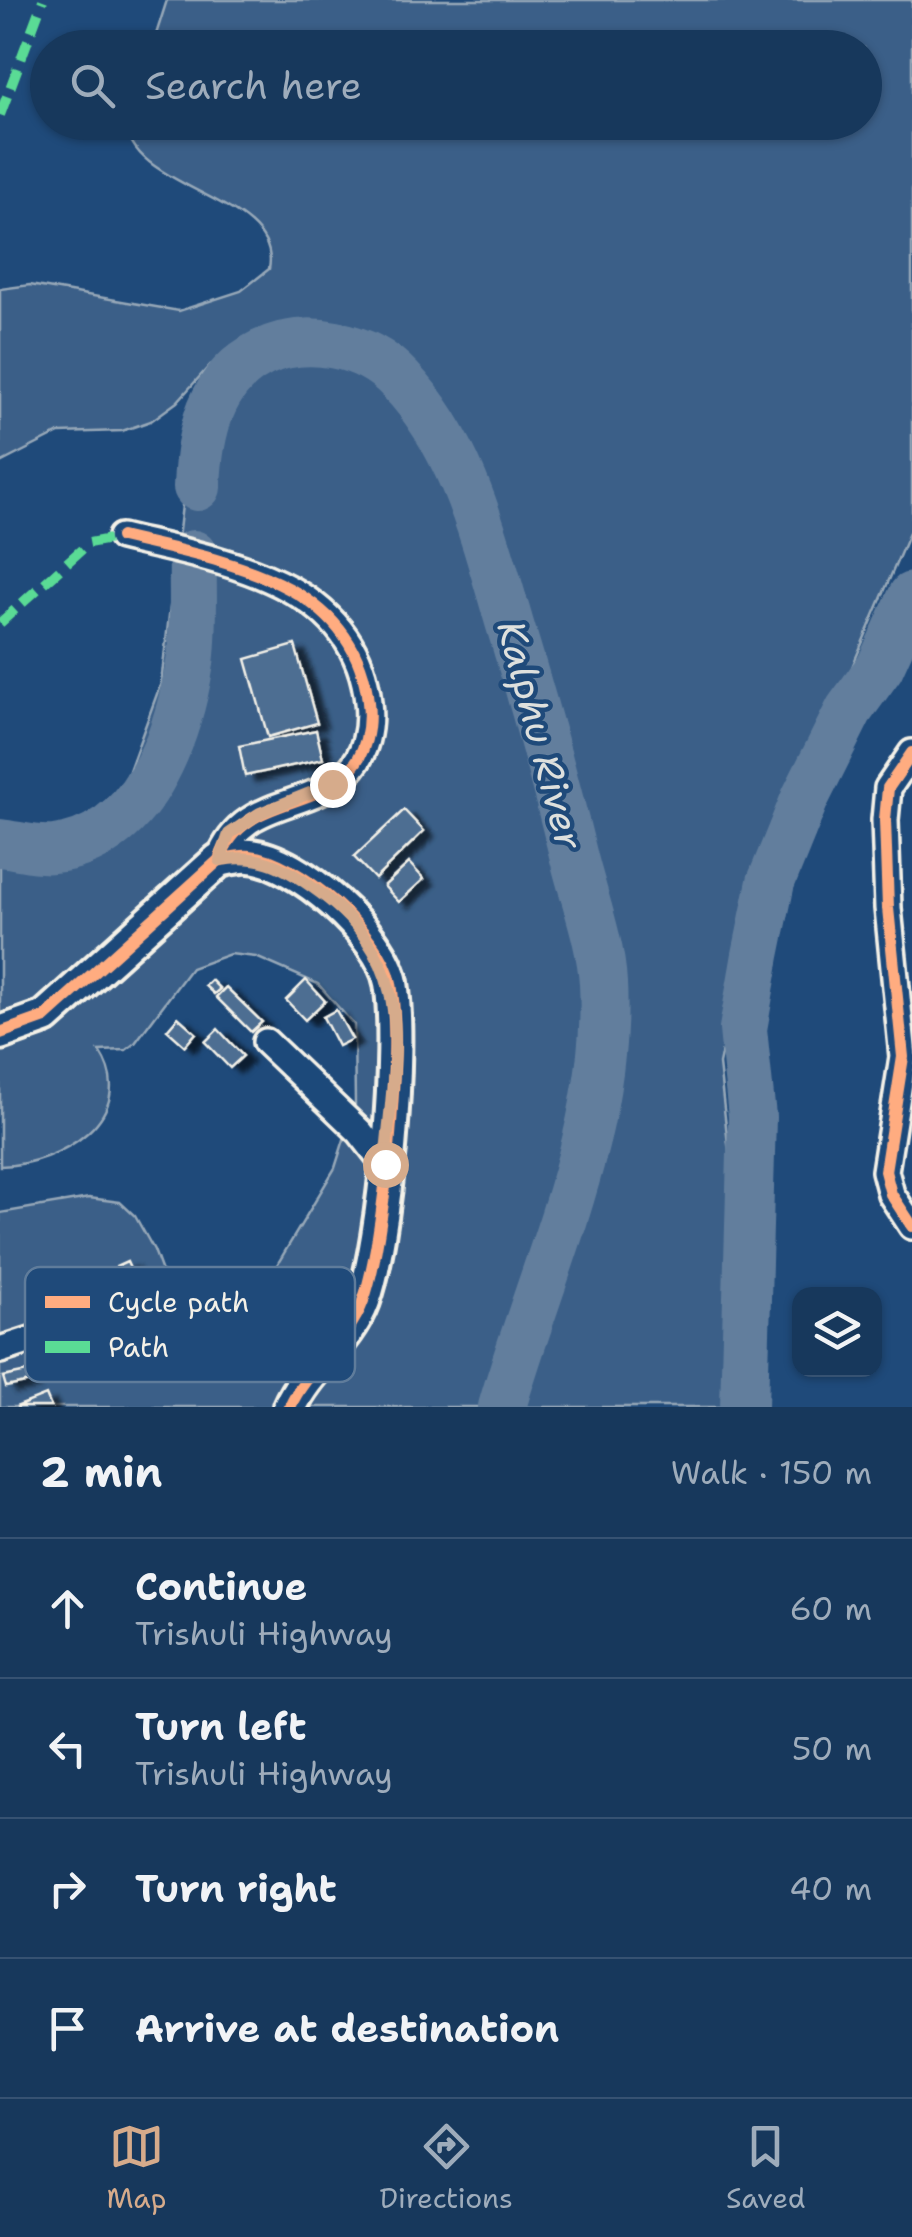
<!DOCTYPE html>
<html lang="en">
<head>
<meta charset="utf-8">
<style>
	body { margin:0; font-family:"Shantell Sans",sans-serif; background:#203f62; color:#f1f3f6 }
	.controls { position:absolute; right:30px; bottom:30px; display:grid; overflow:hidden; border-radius:20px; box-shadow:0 2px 8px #0004 }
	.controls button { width:90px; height:90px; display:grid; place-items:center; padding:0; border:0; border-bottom:2px solid #365272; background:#17385c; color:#f1f3f6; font:50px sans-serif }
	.stop { position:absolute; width:30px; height:30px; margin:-22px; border:8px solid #d6ab8b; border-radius:50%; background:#fff }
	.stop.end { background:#d6ab8b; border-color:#fff; box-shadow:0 2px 10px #0008 }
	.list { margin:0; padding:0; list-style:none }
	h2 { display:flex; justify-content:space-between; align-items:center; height:130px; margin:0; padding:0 40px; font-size:42px }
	h2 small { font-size:32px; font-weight:400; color:#9eacbb }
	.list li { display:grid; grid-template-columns:65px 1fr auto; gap:30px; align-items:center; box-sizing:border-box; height:140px; padding:0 40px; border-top:2px solid #365272 }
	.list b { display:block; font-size:38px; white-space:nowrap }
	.list p { margin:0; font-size:32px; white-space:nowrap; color:#9eacbb }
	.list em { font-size:32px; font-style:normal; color:#9eacbb }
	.icon { flex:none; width:55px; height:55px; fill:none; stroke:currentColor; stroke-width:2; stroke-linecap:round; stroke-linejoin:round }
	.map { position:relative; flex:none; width:912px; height:1407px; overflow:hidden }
	.search { position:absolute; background:#17385c; box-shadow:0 2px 8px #0004; left:30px; right:30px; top:30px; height:110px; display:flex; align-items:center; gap:25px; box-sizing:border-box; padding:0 35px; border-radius:55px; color:#9eacbb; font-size:38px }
	.sheet { height:690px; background:#17385c }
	nav { display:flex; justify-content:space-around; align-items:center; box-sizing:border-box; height:140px; border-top:2px solid #365272; background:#17385c; font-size:28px; color:#9eacbb }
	nav a { display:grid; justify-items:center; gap:5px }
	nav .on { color:#d6ab8b }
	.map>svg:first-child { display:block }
</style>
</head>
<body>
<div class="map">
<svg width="912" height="1407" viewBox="0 0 912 1407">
	<defs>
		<filter id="shadow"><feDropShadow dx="10" dy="5.5" stdDeviation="2.5" flood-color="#0009"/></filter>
	</defs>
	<rect width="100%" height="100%" fill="#1f4a7a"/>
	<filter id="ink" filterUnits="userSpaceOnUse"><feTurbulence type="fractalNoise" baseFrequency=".01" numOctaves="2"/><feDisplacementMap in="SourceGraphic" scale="20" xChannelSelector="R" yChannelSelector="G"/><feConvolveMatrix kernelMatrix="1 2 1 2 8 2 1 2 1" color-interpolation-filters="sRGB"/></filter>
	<g filter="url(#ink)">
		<path fill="#3a5f88" stroke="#97a8b8" stroke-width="2.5" d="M167,0H912V526L756,893L719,1064L734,1198L730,1407H0V1213L89,1198L120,1202L135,1216L154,1250L168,1288L181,1358L202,1366L236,1344L265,1285L335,1168L355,1105L354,1025L318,984L256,957L230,954L191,968L135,1043L126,1050L99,1051C142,1116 59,1165 0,1166V825L63,834L91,825L110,808L123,787L161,683L189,446L211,364L177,402L151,421L122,431L59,433L0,463V289L30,285L179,311L241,291L269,269C283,197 127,189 127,123L864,122V48L152,47Z"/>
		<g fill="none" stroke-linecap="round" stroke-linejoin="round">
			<path stroke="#627e9d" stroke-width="48" d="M197,487C199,433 210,379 262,353C306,332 366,343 400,380C463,445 485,541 510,625C534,703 555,780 574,858C584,898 601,943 603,983C611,1129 541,1270 502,1407
				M0,843C17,845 37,851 54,849C142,840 178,737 190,663C195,628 192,589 193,554
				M744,1407L752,1117L743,1029L756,955L771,882L805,798L849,710L880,667L912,596"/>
		</g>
		<path fill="#4d6e92" stroke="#f4f1e8" stroke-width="2.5" filter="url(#shadow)" d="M295,645L317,723L268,737L246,659Z
			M316,730L323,759L245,776L239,746Z
			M404,810L424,831L375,879L354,857Z
			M409,863L424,879L399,902L384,886Z
			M211,980L220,989L214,994L205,986Z
			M306,980L325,1001L305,1020L286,1000Z
			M226,987L262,1022L251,1032L216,997Z
			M336,1010L352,1039L338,1046L323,1017Z
			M178,1017L196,1033L185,1046L167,1030Z
			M218,1029L243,1056L230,1068L205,1042Z
			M127,1262L135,1280L123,1285L116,1267Z
			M27,1372L30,1382L6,1387L3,1377Z
			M46,1395L51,1407H16Z"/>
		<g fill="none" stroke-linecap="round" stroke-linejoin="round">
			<g stroke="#f4f1e8" stroke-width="32">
				<path id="minor" d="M121,537C217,560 356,579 368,702C371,727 366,755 347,773C306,812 243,796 219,860
					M912,753L888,788L885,820L888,908L903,1057L885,1171L891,1194L912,1226
					M266,1042L360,1132L385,1164
					M0,1350L68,1328"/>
			</g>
			<g stroke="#f4f1e8" stroke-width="40">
				<path id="tertiary" d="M0,1033L45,1017L219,860C229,858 240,855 250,856C298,860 382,935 391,983C402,1046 385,1242 363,1301C348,1342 307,1368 290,1407"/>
			</g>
			<use href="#minor" stroke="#1f4a7a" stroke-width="25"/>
			<use href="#tertiary" stroke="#1f4a7a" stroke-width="32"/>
			<path stroke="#5adb95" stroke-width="10" stroke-dasharray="20 10" stroke-linecap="butt" d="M0,115L43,0
				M0,623L89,543L121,537"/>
			<g stroke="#1f4a7a" stroke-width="19">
				<path id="cycleway" d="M121,537C217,560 356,579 368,702C371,727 366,755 347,773C306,812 243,796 219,860
					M912,753L888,788L885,820L888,908L903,1057L885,1171L891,1194L912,1226
					M0,1033L45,1017L219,860C229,858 240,855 250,856C298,860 382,935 391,983C402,1046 385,1242 363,1301C348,1342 307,1368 290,1407"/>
			</g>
			<use href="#cycleway" stroke="#ffac80" stroke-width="12"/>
		</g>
	</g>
	<g fill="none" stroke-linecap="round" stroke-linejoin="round" filter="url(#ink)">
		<path stroke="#d6ab8b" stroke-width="12" d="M332,784L260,813L229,834L220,860C258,854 280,864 312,887C421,963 395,1047 385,1164"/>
	</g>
	<g text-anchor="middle" stroke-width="9" stroke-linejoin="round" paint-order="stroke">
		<g font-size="38" font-style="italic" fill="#dee0dd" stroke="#1f4a7a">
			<text transform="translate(540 735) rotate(75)" y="13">Kalphu River</text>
		</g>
	</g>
	<rect x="25" y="1267" width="330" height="115" rx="15" fill="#1f4a7a" stroke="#5f7c9b" stroke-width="2.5"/>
	<rect x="45" y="1296" width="45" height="12" fill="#ffac80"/>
	<rect x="45" y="1341" width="45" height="12" fill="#5adb95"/>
	<g font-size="28" fill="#f4f1e8">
		<text x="108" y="1312">Cycle path</text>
		<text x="108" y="1357">Path</text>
	</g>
</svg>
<div class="controls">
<button><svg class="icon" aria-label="layers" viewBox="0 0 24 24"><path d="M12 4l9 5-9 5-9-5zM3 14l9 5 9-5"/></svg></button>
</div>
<div class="stop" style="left:385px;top:1164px"></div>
<div class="stop end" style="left:332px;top:784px"></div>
<div class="search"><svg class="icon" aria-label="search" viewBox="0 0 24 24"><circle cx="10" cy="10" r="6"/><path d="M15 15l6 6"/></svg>Search here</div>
</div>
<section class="sheet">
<h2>2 min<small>Walk · 150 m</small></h2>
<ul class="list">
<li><svg class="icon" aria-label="ahead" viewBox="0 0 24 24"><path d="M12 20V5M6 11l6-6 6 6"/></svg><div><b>Continue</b><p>Trishuli Highway</p></div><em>60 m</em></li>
<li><svg class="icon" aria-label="left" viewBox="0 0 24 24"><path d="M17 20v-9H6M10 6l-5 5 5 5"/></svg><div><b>Turn left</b><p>Trishuli Highway</p></div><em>50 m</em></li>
<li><svg class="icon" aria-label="right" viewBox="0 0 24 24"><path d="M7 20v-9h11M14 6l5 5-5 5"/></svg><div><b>Turn right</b></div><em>40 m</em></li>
<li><svg class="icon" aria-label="arrive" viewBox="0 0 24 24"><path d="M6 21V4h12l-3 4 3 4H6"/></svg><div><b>Arrive at destination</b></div></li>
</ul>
</section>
<nav>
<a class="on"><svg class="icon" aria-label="map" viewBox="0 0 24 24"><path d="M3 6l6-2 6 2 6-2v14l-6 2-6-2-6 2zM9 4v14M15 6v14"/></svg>Map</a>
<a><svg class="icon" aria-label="directions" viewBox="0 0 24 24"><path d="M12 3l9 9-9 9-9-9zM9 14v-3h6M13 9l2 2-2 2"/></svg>Directions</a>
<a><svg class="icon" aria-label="saved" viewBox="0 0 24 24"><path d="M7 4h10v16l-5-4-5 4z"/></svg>Saved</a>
</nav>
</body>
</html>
